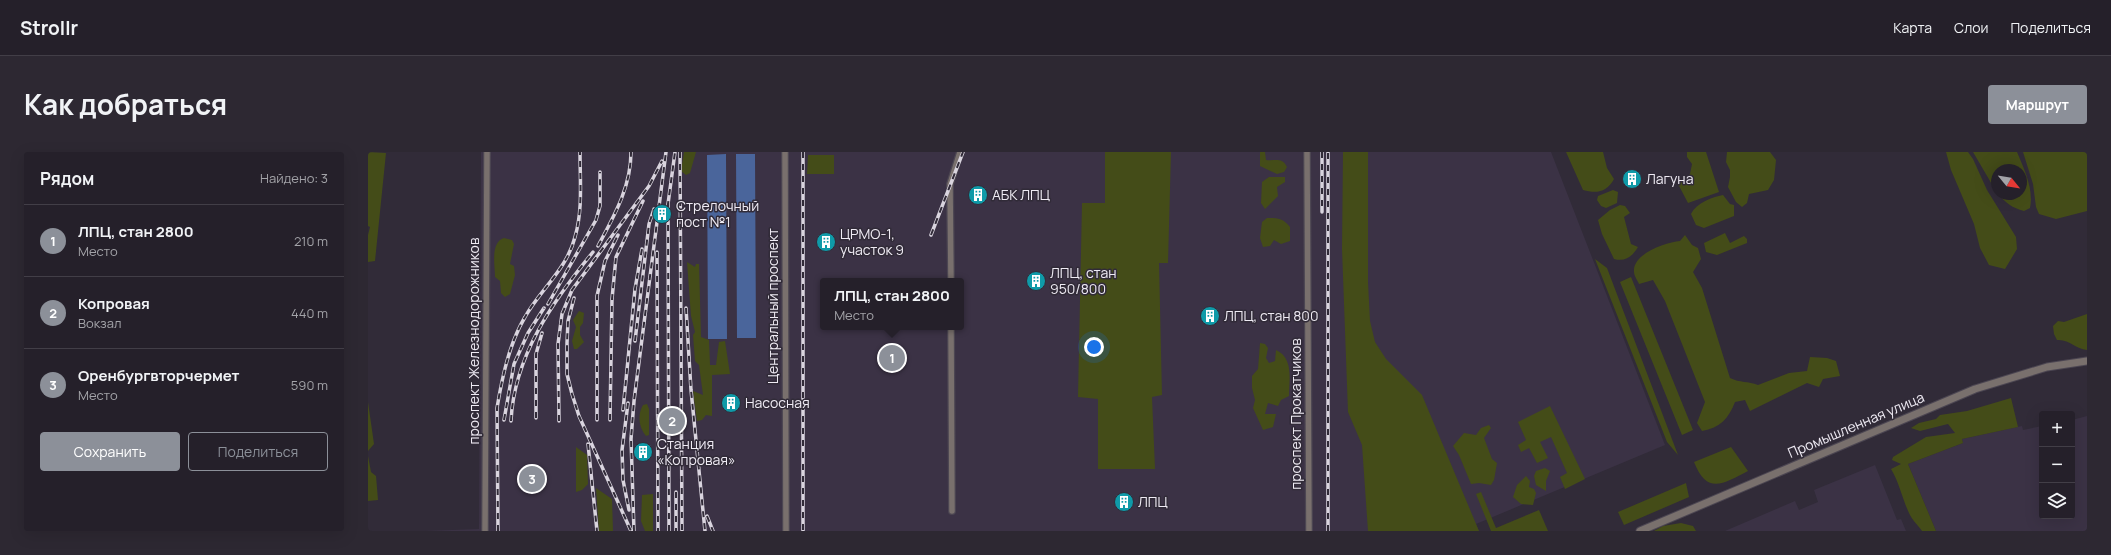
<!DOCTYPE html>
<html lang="ru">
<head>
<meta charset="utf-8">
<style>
	body { margin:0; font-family:Manrope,sans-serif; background:#2d2832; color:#f1f3f6 }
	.controls { position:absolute; right:12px; bottom:12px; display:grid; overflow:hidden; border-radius:4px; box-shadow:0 4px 16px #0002 }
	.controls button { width:36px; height:36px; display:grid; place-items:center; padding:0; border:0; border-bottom:1px solid #423e47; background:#25202a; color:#f1f3f6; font:20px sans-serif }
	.compass { position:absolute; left:1623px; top:12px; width:36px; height:36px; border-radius:50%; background:#25202a; box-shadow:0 4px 16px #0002; rotate:120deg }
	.you { position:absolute; left:726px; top:195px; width:14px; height:14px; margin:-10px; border:3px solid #fff; border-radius:50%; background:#1a73e8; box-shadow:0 0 0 6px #1a73e833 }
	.badge { display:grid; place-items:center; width:26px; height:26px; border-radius:50%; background:#8c9099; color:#fff; font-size:13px; font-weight:700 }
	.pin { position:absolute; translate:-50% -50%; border:2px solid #fff; box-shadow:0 1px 4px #0006 }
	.popup { position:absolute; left:452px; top:126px; width:144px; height:52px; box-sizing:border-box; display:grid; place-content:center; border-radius:4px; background:#25202a; filter:drop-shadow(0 1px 3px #0005); font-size:13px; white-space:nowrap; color:#a3a3a8 }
	.popup b { font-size:15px; color:#f1f3f6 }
	.popup::after { content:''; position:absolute; left:50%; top:100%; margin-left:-8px; border:8px solid transparent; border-top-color:#25202a }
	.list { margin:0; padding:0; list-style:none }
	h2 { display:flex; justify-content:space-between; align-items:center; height:52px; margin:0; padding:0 16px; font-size:17px }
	h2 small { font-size:13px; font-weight:400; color:#a3a3a8 }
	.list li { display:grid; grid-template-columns:26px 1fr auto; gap:12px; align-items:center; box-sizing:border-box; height:72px; padding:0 16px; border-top:1px solid #423e47 }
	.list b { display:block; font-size:15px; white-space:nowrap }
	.list p { margin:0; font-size:13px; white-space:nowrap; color:#a3a3a8 }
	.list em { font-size:13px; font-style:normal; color:#a3a3a8 }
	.actions { display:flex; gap:8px; padding:12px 16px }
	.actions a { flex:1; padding:9px 0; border:1px solid #8c9099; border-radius:4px; text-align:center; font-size:14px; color:#8c9099 }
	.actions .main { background:#8c9099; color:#fff }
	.icon { flex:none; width:22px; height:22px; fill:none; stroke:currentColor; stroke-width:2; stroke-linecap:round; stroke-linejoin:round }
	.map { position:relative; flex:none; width:1719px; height:379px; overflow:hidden; border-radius:4px }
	header { display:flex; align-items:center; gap:24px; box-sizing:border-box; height:56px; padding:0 20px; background:#25202a; border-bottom:1px solid #423e47 }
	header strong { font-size:19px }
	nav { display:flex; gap:22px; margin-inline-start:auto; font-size:14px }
	.intro { display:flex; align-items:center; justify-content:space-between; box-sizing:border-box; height:96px; padding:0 24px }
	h1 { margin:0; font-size:28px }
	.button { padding:10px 18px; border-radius:4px; background:#8c9099; color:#fff; font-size:14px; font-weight:700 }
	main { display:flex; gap:24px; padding:0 24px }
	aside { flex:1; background:#25202a; border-radius:4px; box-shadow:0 4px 16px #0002 }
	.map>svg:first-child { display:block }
</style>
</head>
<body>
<header>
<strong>Strollr</strong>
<nav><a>Карта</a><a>Слои</a><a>Поделиться</a></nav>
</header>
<div class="intro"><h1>Как добраться</h1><a class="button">Маршрут</a></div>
<main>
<aside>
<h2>Рядом<small>Найдено: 3</small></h2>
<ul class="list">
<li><span class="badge">1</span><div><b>ЛПЦ, стан 2800</b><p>Место</p></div><em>210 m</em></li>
<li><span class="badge">2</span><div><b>Копровая</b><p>Вокзал</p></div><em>440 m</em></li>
<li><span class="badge">3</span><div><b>Оренбургвторчермет</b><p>Место</p></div><em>590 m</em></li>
</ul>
<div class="actions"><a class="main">Сохранить</a><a>Поделиться</a></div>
</aside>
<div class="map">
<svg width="1719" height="379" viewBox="0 0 1719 379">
	<rect width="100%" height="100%" fill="#312b38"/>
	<path fill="#3b3245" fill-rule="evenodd" d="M113,0H1183L1297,293L1108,372L1111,379H56L111,377ZM455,129H593V175H455Z
		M1719,264V379H1568L1540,312L1595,291L1594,287L1654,274L1655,278L1674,274V364H1704V268Z
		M1507,313L1529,368L1533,367L1538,379H1357L1427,349L1431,358L1450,350L1446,338Z"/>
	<path fill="#444c18" d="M0,0L18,1L7,109L0,110V83L2,75L0,74Z
		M316,0H328L322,21L318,23L313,19Z
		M737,0H803L800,111H791L794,243L784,245L787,317H730V247L710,245L714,51H737Z
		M892,0H897L898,8C908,9 914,5 919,15L916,20L909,22L892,14Z
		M975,0H1000V130L1002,169L1007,190L1018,207L1054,243L1111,379H1000L994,293L980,260L974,97Z
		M1198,0H1235L1239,16L1246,27C1239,40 1229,42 1215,38Z
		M1319,0H1338L1351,40L1320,51L1310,32L1322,22L1324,12L1319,5Z
		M1359,0H1402L1408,8L1406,28L1400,38L1381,42L1379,51L1374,55L1368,50L1360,35L1362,25V18L1358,10Z
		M1578,0H1600L1605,7L1619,38L1648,85L1649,97L1637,117L1621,113L1612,96L1606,72L1583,18Z
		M1605,0H1649C1656,17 1666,37 1662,56L1656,59C1644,56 1638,51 1630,42H1653V18H1629V41Z
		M1655,0H1719V59L1688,67L1671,62L1668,55L1665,32Z
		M440,3H466V22H439Z
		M901,25H917V30L909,35L910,44L897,57L893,51L894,30Z
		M1245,38L1250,40L1249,51L1238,56L1233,54L1229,48L1230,44Z
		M1355,43L1362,52L1366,53V64L1336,76L1328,73L1323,62C1328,51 1344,45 1355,43Z
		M1252,53L1257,54L1262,61L1256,65L1263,92L1270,95C1264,105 1257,110 1246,107L1234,82L1230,68L1242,58Z
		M899,66C909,66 915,66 922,75V89L913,92L906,88L902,94L895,95L892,86L894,70Z
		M1357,81L1362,91L1376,84L1379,87V91L1349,103L1338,100L1336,91Z
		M1317,83L1324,93L1330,96L1333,107L1325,120L1334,136L1362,226C1372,231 1380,229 1390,233L1421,221L1439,219L1442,205L1459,206L1468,209L1472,224L1455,227L1451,235L1439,231L1382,259L1377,248L1367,250C1361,266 1352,276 1334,279L1329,271L1337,250L1297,149L1285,128L1271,132C1270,129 1266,124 1266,120C1264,102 1298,90 1312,89Z
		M136,86L144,88L146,92L142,112L146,114L147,123L142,142L137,145L133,141L132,129L127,125C127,114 122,90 136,86Z
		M1227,107L1239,116L1310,303L1299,290Z
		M319,110L327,115L328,112H331L333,185L341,188L342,213H348L351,190L357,189L362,222L344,223V264L338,263L334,268L329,269L325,239L335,243L331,213L327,209L325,183L327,180L323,164Z
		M1263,125L1325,278L1314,283L1252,130Z
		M211,159L216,161L215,171L212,175V183L216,190L209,197H206L204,189L208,175L205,168Z
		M1719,162V198C1707,197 1702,187 1689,188L1686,182L1685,174L1690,169L1696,170Z
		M892,191L897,192L900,196L898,206L901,211L907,209L908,198C926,206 921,228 921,244L913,248L910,254L900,251L897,262H908L905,275L895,278L885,256L887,248L884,236V224L890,217Z
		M1643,246L1650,275L1594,287L1595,291L1540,312L1568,379H1554C1550,373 1544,368 1541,361C1534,346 1531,330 1523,317L1533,312L1524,308L1525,305L1558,285L1587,281L1580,272L1552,279L1543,276L1551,271L1568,267L1572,263L1599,259Z
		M0,250L6,292L0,299Z
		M279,252L281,257V283L278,284C271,276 269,263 275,253Z
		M1182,254L1217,327L1197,337L1192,325L1199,321L1183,285L1172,290L1180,306L1169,311L1161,296L1153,300L1150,293L1158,288L1150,270Z
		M1121,273L1123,276L1116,286L1124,307L1129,311L1126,328L1123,333L1111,331L1103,332L1091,303L1085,294L1096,281L1108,283L1113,276Z
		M208,295L219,303L220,332L214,338L208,340Z
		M1363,295L1380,319C1355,332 1339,343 1326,310Z
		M0,304L3,320L8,324L10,348L0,349Z
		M1177,316L1182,319L1178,329V339L1168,333L1166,324L1168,319Z
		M1158,324L1162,329L1161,335L1166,337L1168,341L1165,353L1153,352L1145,345L1149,333Z
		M1318,331L1321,345L1256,373L1250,360Z
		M228,336L244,347L245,379H231Z
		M1113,340L1128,376L1171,358L1180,379H1123L1108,342Z
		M285,342V379H277L273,369L274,343Z
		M1313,371L1325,374L1328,379H1286L1295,374Z"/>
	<path fill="#4a659b" d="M358,2L359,187H340L339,3Z
		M368,2H387L388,186H369Z"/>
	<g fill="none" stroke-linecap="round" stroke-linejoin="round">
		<g stroke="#4c4652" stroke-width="8">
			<path id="minor" d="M417,0L418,379
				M939,0L941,379
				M583,129L582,32L592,0
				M583,175L584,359
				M117,379L119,0"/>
		</g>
		<g stroke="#4c4652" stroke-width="9">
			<path id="tertiary" d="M1272,379L1607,237L1679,215L1719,209"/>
		</g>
		<use href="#minor" stroke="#79706d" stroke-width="5.5"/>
		<use href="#tertiary" stroke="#79706d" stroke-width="7"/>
		<g stroke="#d9d4de" stroke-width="3.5">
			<path id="rail" d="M312,0L314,379
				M435,0V379
				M954,0V60
				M563,83L595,0
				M230,94C246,64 263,35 263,0
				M289,100L290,379
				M206,146L200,169L199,191V222L204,242L211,264L263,379
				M180,152L228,68L232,54V20
				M318,156L323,238L337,379
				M267,189L281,72L286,57
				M260,251L254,298L255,328L261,358
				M255,258L267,137L274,97
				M168,266V202L174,181
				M136,268L146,212L160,181L176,156
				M229,268V144L237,109L250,83
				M242,268L244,147L248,105L275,49
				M143,269C146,204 185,149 225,100
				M191,269L190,192L194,162L204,138L281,34L294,9
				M220,292L229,379
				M308,340V379
				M339,364L345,379
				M130,379L129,256C134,226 141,192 157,165C172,138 199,117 207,85C215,58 212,28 212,0
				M266,379L263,287L266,249L298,0
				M301,379L300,52L307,0
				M960,379V0"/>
		</g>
		<use href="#rail" stroke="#312b38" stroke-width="2" stroke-dasharray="6" stroke-linecap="butt"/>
	</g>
	<defs>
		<g id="building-disc" transform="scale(1)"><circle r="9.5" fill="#0f9aa8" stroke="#312b38"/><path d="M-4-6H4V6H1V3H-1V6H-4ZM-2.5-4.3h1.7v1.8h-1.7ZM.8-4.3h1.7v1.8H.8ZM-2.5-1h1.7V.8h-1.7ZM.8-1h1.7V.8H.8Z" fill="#fff"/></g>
	</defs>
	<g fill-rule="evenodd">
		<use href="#building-disc" x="1264" y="27"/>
		<use href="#building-disc" x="610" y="43"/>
		<use href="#building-disc" x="294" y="62"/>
		<use href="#building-disc" x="458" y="90"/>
		<use href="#building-disc" x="668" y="129"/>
		<use href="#building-disc" x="842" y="164"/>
		<use href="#building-disc" x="363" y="251"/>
		<use href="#building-disc" x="275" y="300"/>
		<use href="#building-disc" x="756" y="350"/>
	</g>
	<g text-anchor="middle" stroke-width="3" stroke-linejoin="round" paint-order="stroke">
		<g font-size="14" fill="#efebf4" stroke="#312b38" text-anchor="start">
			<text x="1278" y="32">Лагуна</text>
			<text x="624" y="48">АБК ЛПЦ</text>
			<text x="308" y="59">Стрелочный<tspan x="308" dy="16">пост №1</tspan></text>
			<text x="472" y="87">ЦРМО-1,<tspan x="472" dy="16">участок 9</tspan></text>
			<text x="682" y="126">ЛПЦ, стан<tspan x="682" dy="16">950/800</tspan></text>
			<text x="856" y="169">ЛПЦ, стан 800</text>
			<text x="377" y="256">Насосная</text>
			<text x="289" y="297">Станция<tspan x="289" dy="16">«Копровая»</tspan></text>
			<text x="770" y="355">ЛПЦ</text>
		</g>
		<g font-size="14" fill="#efebf4" stroke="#312b38">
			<text transform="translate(405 154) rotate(-90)" y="5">Центральный проспект</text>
			<text transform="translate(106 189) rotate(-90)" y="5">проспект Железнодорожников</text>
			<text transform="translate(928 262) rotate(-90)" y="5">проспект Прокатчиков</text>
			<text transform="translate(1488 273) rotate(-23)" y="5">Промышленная улица</text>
		</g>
	</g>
</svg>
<div class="controls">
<button>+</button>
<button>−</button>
<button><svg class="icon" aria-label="layers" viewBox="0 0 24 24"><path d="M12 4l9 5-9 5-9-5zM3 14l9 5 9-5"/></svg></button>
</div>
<svg class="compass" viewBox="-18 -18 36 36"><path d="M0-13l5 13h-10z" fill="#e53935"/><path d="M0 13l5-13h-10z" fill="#a3a3a8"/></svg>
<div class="you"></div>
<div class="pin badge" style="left:524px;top:206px">1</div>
<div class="popup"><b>ЛПЦ, стан 2800</b>Место</div>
<div class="pin badge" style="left:304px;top:269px">2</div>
<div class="pin badge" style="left:164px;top:327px">3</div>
</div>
</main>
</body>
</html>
